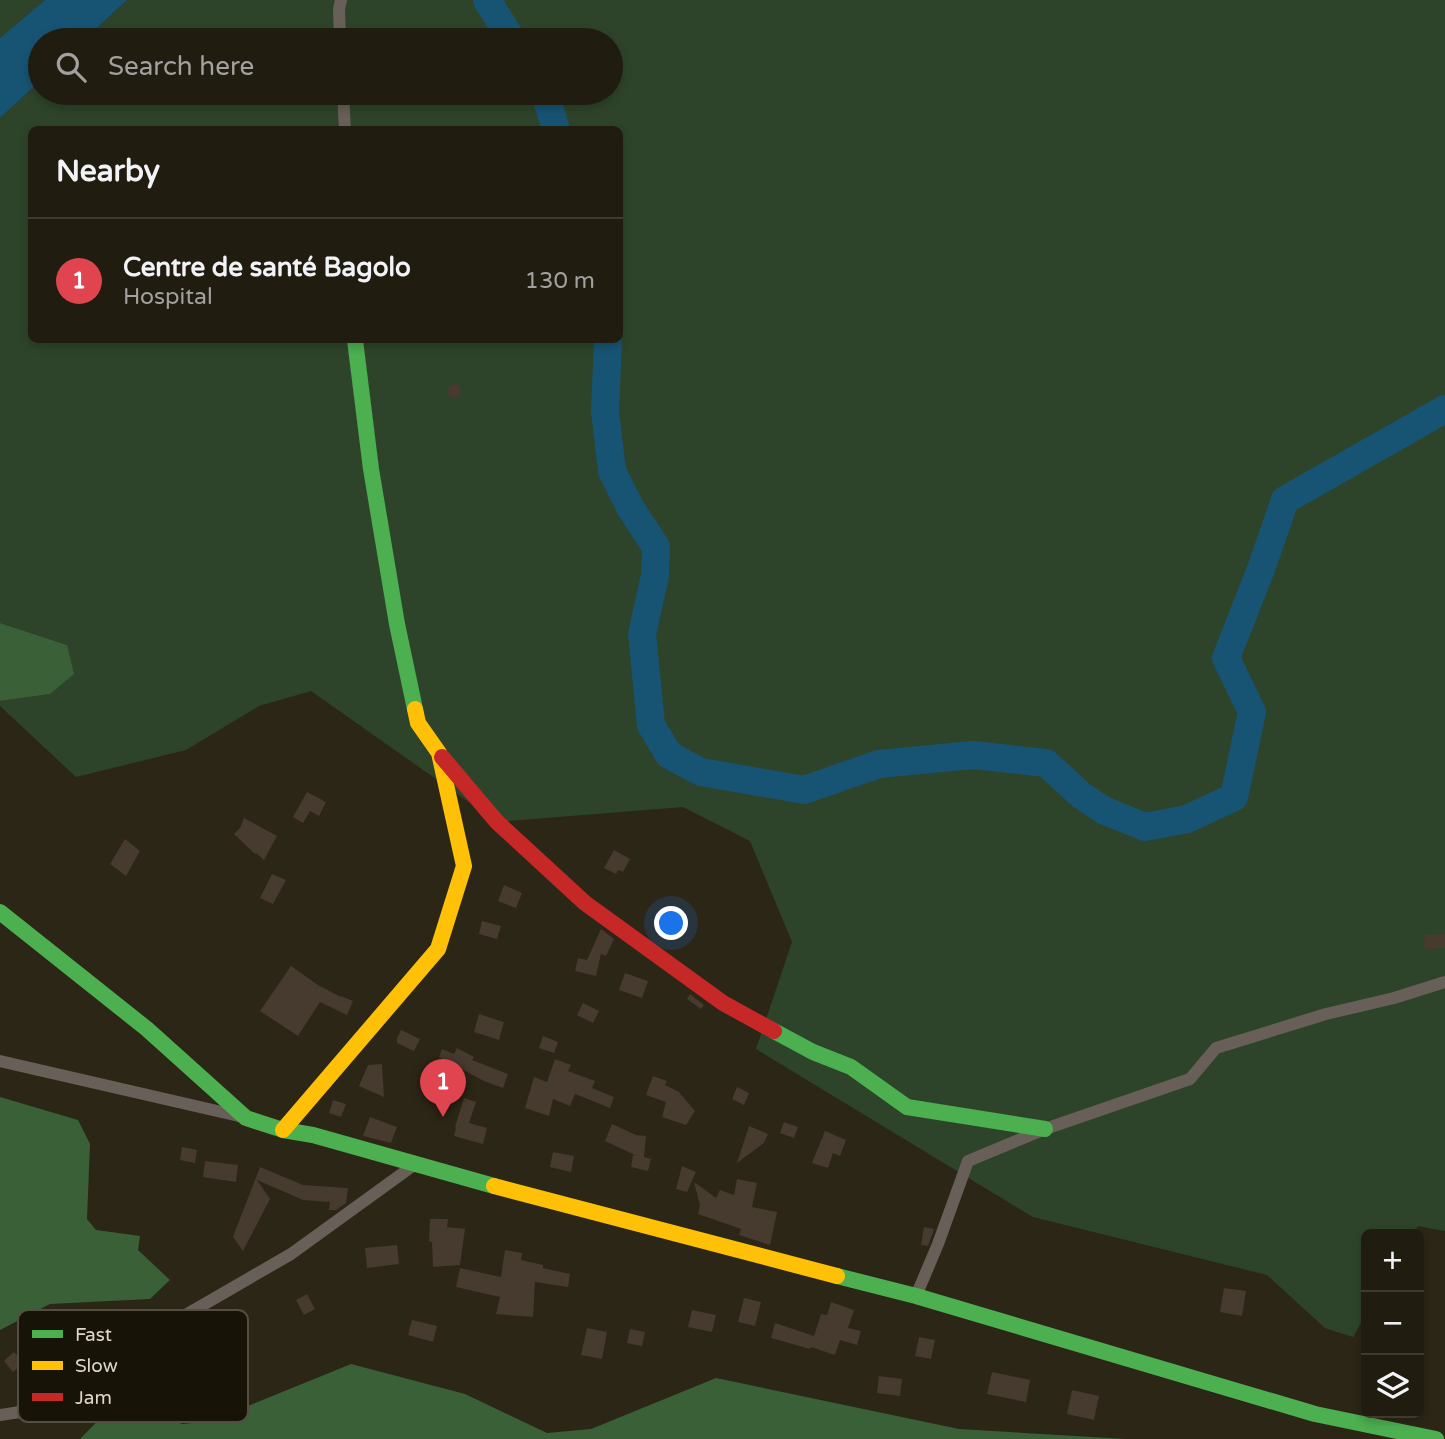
<!DOCTYPE html>
<html lang="en">
<head>
<meta charset="utf-8">
<style>
	body { margin:0; font-family:"Varela Round",sans-serif; background:#2d291e; color:#f1f3f6 }
	.controls { position:absolute; right:21px; bottom:21px; display:grid; overflow:hidden; border-radius:10px; box-shadow:0 4px 10px #0003 }
	.controls button { width:63px; height:63px; display:grid; place-items:center; padding:0; border:0; border-bottom:2px solid #3e3a30; background:#211c10; color:#f1f3f6; font:35px sans-serif }
	.you { position:absolute; left:672px; top:924px; width:24px; height:24px; margin:-18px; border:5px solid #fff; border-radius:50%; background:#1a73e8; box-shadow:0 0 0 10px #1a73e833 }
	.badge { display:grid; place-items:center; width:46px; height:46px; border-radius:50%; background:#1a73e8; color:#fff; font-size:23px; font-weight:700 }
	.pin { position:absolute; translate:-50% -58px; filter:drop-shadow(0 2px 4px #0008) }
	.pin::after { content:''; position:absolute; top:37px; width:24px; height:21px; background:inherit; clip-path:polygon(0 0,100% 0,50% 100%) }
	.list { margin:0; padding:0; list-style:none }
	h2 { display:flex; justify-content:space-between; align-items:center; height:91px; margin:0; padding:0 28px; font-size:30px }
	h2 small { font-size:23px; font-weight:400; color:#a2a19f }
	.list li { display:grid; grid-template-columns:46px 1fr auto; gap:21px; align-items:center; box-sizing:border-box; height:126px; padding:0 28px; border-top:2px solid #3e3a30 }
	.list b { display:block; font-size:26px; white-space:nowrap }
	.list p { margin:0; font-size:23px; white-space:nowrap; color:#a2a19f }
	.list em { font-size:23px; font-style:normal; color:#a2a19f }
	.icon { flex:none; width:38px; height:38px; fill:none; stroke:currentColor; stroke-width:2; stroke-linecap:round; stroke-linejoin:round }
	.map { position:relative; flex:none; width:1445px; height:1439px; overflow:hidden }
	.search { position:absolute; background:#211c10; box-shadow:0 4px 10px #0003; left:28px; top:28px; width:595px; height:77px; display:flex; align-items:center; gap:18px; box-sizing:border-box; padding:0 24px; border-radius:38px; color:#a2a19f; font-size:26px }
	.panel { position:absolute; background:#211c10; box-shadow:0 4px 10px #0003; left:28px; top:126px; width:595px; height:217px; border-radius:10px }
	.map>svg:first-child { display:block }
</style>
</head>
<body>
<div class="map">
<svg width="1445" height="1439" viewBox="0 0 1445 1439">
	<rect width="100%" height="100%" fill="#2c2616"/>
	<path fill="#2e442a" fill-rule="evenodd" d="M0,0H45L0,38Z
		M127,0H1445V1231L1418,1226L1413,1234H1366V1314L1353,1337L1325,1328L1267,1275L1033,1217L756,1049L792,942L750,841L683,807L497,822L311,691L259,706L186,750L76,777L0,706V701L50,694L67,645L0,623V118L40,81V93H611V40H84ZM32,130H620V340H32Z"/>
	<path fill="#396036" d="M0,623L67,645L74,674L50,694L0,701Z
		M0,1097L78,1120L90,1144L87,1219L96,1230L140,1236L138,1250L170,1280L150,1299L50,1304L0,1330Z
		M351,1364L465,1394L547,1433L591,1429L716,1378L959,1429L1126,1439H80L112,1406L183,1424L211,1421Z"/>
	<path fill="#175474" d="M45,0H127L84,40H40V81L0,118V38Z"/>
	<g fill="none" stroke-linecap="round" stroke-linejoin="round">
		<path stroke="#175474" stroke-width="28" d="M487,0L512,40
			M545,93L556,130
			M608,340L605,411L612,471L630,507L656,547L655,576L642,634L651,725L669,755L701,772L804,790L879,764L973,755L1046,763L1081,795L1103,810L1145,827L1187,819L1234,797L1252,712L1226,658L1261,569L1285,500L1445,409"/>
	</g>
	<path fill="#473a2e" d="M447 391a7 7 0 1 1 14 0a7 7 0 1 1-14 0Z
		M307,792L326,802L319,816L310,811L303,823L293,817Z
		M244,818L277,836L264,860L256,853L255,854L234,834L240,828Z
		M125,839L140,851L126,876L110,864Z
		M614,850L630,859L623,872L618,870L616,874L604,868Z
		M272,874L286,880L273,904L260,898Z
		M504,885L522,893L516,908L498,901Z
		M664,909L676,919L669,929L656,919Z
		M482,921L501,926L497,939L479,934Z
		M601,929L614,939L606,956L601,954L596,976L575,971L578,958L587,960Z
		M1445,934V948L1425,949L1424,935Z
		M291,966L318,985L341,997V996L353,1001L347,1015L320,1002L298,1036L260,1011Z
		M625,973L648,981L642,998L619,990Z
		M690,994L704,1005L701,1009L687,999Z
		M583,1003L599,1011L593,1023L577,1015Z
		M479,1014L504,1022L499,1040L474,1032Z
		M401,1030L420,1039L414,1051L397,1043V1038Z
		M543,1036L558,1042L554,1053L539,1048Z
		M457,1048L474,1057L472,1060L508,1074L503,1088L484,1081L439,1057L442,1049L454,1054Z
		M555,1059L571,1065L568,1071L595,1081L592,1088L614,1097L610,1108L575,1094L570,1106L553,1099L549,1116L525,1108L534,1077L547,1082Z
		M382,1064L384,1097L359,1086L368,1065Z
		M653,1076L667,1081L665,1085L679,1092L695,1111L686,1125L662,1117L666,1102L646,1095Z
		M737,1087L749,1093L744,1105L732,1099Z
		M464,1098L476,1102L469,1123L487,1128L483,1144L454,1136L456,1128L455,1127Z
		M333,1100L346,1104L341,1117L329,1113Z
		M370,1117L397,1127L391,1143L363,1136Z
		M784,1122L798,1127L794,1138L780,1133Z
		M612,1124L636,1135L646,1136L644,1157L651,1159L648,1171L631,1167L633,1155L637,1156L605,1141Z
		M749,1126L768,1134L764,1143L737,1163Z
		M825,1131L846,1140L840,1156L833,1153L828,1168L812,1163Z
		M182,1147L197,1150L195,1163L180,1160Z
		M553,1152L574,1156L571,1172L550,1167Z
		M205,1161L238,1165L236,1182L203,1177Z
		M682,1166L696,1172L687,1192L676,1189Z
		M260,1167L303,1185L348,1188L346,1203L336,1210H329L330,1202L303,1200L257,1180L270,1199L243,1251L233,1237Z
		M737,1179L757,1183L752,1207L777,1212L770,1245L739,1235L741,1229L698,1214L700,1205L694,1182L716,1198L720,1190L734,1195Z
		M430,1219H448L447,1227L465,1229L460,1265L433,1267L432,1242L429,1241Z
		M924,1227L934,1229L928,1246L921,1245Z
		M397,1245L399,1264L367,1268L365,1248Z
		M505,1250L522,1253L521,1260L543,1265V1268L570,1274L568,1287L535,1282L533,1317L496,1314L500,1297L456,1287L460,1268L501,1277Z
		M1224,1288L1246,1291L1242,1316L1220,1312Z
		M307,1294L315,1309L304,1315L296,1300Z
		M744,1298L761,1302L755,1326L738,1322Z
		M831,1302L854,1310L848,1328L861,1331L857,1345L840,1340L835,1355L811,1347L810,1349L771,1338L775,1323L814,1336L821,1314L827,1315Z
		M692,1310L716,1315L712,1332L688,1327Z
		M412,1320L437,1326L433,1342L408,1335Z
		M587,1328L607,1332L602,1359L581,1355Z
		M630,1329L645,1332L642,1346L627,1343Z
		M919,1337L935,1340L931,1359L915,1356Z
		M14,1352L23,1363L13,1372L4,1361Z
		M992,1372L1030,1380L1026,1402L987,1394Z
		M879,1376L902,1379L900,1396L877,1393Z
		M1072,1390L1099,1396L1094,1420L1067,1414Z"/>
	<g fill="none" stroke-linecap="round" stroke-linejoin="round">
		<path stroke="#685f58" stroke-width="12" d="M340,40L339,9L341,0
			M343,93L345,130
			M0,1061L239,1116
			M916,1296L938,1244L968,1161L1045,1129L1190,1079L1216,1048L1326,1014L1394,998L1445,982
			M0,1415L20,1412L90,1384L170,1324L291,1254L414,1165"/>
		<path stroke="#4caf50" stroke-width="16" d="M355,340L371,469L397,624L415,709
			M0,912L147,1029L246,1118L283,1130L313,1135L494,1186
			M774,1031L813,1052L851,1067L907,1107L1045,1129
			M837,1276L916,1296L1315,1414L1436,1439"/>
		<path stroke="#ffc107" stroke-width="16" d="M283,1130L438,949L464,866L439,753L418,723L415,709
			M494,1186L837,1276"/>
		<path stroke="#c62828" stroke-width="16" d="M442,757L497,822L585,903L723,1003L774,1031"/>
	</g>
	<rect x="18" y="1310" width="230" height="112" rx="10" fill="#181307" stroke="#534e41" stroke-width="2"/>
	<rect x="32" y="1330" width="31" height="8" fill="#4caf50"/>
	<rect x="32" y="1361" width="31" height="9" fill="#ffc107"/>
	<rect x="32" y="1393" width="31" height="8" fill="#c62828"/>
	<g font-size="19" fill="#ded7c7">
		<text x="75" y="1341">Fast</text>
		<text x="75" y="1372">Slow</text>
		<text x="75" y="1404">Jam</text>
	</g>
</svg>
<div class="controls">
<button>+</button>
<button>−</button>
<button><svg class="icon" aria-label="layers" viewBox="0 0 24 24"><path d="M12 4l9 5-9 5-9-5zM3 14l9 5 9-5"/></svg></button>
</div>
<div class="you"></div>
<div class="pin badge" style="left:443px;top:1117px;background:#e0444e">1</div>
<div class="search"><svg class="icon" aria-label="search" viewBox="0 0 24 24"><circle cx="10" cy="10" r="6"/><path d="M15 15l6 6"/></svg>Search here</div>
<section class="panel">
<h2>Nearby<small></small></h2>
<ul class="list">
<li><span class="badge" style="background:#e0444e">1</span><div><b>Centre de santé Bagolo</b><p>Hospital</p></div><em>130 m</em></li>
</ul>
</section>
</div>
</body>
</html>
